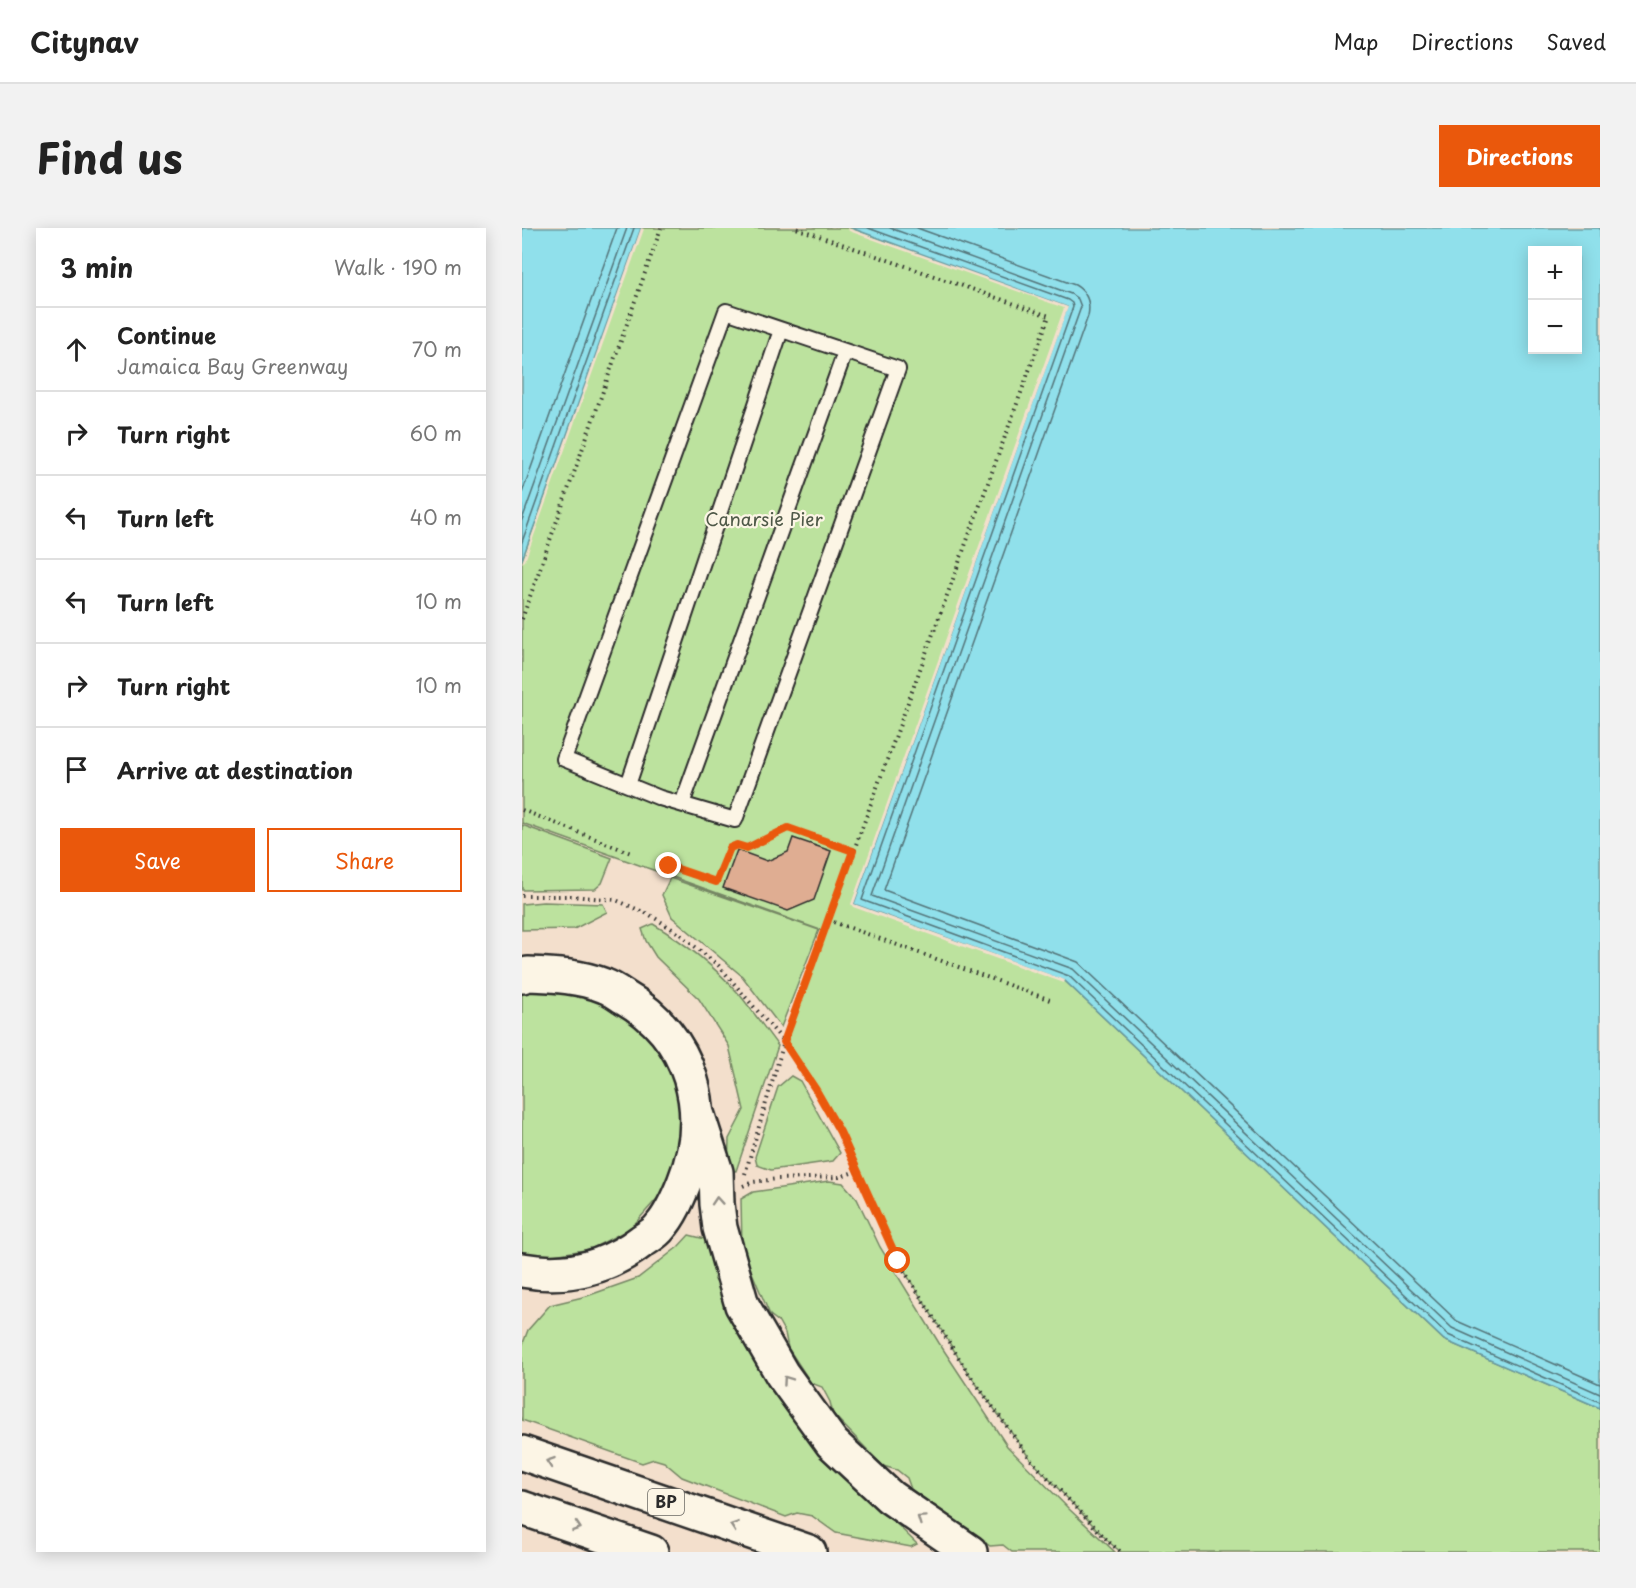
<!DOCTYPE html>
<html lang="en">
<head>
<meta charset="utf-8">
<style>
	body { margin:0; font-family:"Playpen Sans",sans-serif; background:#f2f2f2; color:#222 }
	.controls { position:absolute; right:18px; top:18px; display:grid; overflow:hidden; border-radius:0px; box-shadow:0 3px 15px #0003 }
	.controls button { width:54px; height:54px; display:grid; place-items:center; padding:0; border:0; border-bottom:2px solid #e0e0e0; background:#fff; color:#222; font:30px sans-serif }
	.stop { position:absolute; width:18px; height:18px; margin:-14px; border:4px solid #ea580c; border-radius:50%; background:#fff }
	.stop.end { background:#ea580c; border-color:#fff; box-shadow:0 2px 6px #0008 }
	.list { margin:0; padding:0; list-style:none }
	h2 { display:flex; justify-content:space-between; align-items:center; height:78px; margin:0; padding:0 24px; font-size:26px }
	h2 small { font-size:20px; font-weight:400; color:#767676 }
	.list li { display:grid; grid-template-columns:39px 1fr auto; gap:18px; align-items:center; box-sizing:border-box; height:84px; padding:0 24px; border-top:2px solid #e0e0e0 }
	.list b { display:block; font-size:22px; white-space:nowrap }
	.list p { margin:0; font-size:20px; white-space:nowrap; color:#767676 }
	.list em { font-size:20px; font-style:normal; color:#767676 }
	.actions { display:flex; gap:12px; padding:18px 24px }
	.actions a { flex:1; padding:14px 0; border:2px solid #ea580c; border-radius:0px; text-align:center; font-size:21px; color:#ea580c }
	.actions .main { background:#ea580c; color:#fff }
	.icon { flex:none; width:33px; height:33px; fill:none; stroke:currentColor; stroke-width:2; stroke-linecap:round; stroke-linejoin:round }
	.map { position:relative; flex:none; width:1078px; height:1324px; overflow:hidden; border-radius:0px }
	header { display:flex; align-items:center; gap:36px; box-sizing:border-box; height:84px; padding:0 30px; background:#fff; border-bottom:2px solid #e0e0e0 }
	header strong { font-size:28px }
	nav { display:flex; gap:33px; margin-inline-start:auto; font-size:21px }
	.intro { display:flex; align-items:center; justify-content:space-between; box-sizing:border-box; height:144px; padding:0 36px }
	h1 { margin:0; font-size:42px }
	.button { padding:15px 27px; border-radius:0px; background:#ea580c; color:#fff; font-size:21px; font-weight:700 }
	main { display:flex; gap:36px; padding:0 36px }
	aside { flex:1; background:#fff; border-radius:0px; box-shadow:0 3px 15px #0003 }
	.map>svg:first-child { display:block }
</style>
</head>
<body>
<header>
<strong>Citynav</strong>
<nav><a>Map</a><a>Directions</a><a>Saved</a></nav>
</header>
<div class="intro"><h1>Find us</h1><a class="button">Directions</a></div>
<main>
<aside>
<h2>3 min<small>Walk · 190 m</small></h2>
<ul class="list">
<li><svg class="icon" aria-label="ahead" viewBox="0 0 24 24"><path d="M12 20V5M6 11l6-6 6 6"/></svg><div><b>Continue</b><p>Jamaica Bay Greenway</p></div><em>70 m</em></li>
<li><svg class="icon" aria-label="right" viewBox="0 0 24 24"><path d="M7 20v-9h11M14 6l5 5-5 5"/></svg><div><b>Turn right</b></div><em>60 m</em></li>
<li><svg class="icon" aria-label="left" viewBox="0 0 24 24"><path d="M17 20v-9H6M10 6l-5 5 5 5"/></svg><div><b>Turn left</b></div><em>40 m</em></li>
<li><svg class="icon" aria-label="left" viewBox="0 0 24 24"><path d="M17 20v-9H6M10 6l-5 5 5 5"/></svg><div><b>Turn left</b></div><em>10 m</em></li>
<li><svg class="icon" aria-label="right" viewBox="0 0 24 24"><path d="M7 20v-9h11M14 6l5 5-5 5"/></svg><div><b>Turn right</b></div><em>10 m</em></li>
<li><svg class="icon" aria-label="arrive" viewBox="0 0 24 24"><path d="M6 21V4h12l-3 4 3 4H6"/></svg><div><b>Arrive at destination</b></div></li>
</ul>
<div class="actions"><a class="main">Save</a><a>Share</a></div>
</aside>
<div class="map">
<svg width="1078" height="1324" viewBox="0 0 1078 1324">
	<rect width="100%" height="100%" fill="#f3dfcc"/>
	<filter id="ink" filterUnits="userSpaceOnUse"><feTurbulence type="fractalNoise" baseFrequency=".0167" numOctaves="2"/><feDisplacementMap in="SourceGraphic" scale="12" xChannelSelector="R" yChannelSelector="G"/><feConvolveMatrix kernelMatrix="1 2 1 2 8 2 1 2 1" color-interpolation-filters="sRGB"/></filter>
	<g filter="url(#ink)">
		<path fill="#bce29e" stroke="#748664" stroke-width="1.5" d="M119,0H329L546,79L332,676L543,753L922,1112L1078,1180V1324H599L588,1315L509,1232L445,1143L376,1033L318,904L294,862L262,814L301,703L0,595V332Z
			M0,597L90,630L80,655L73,661L0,662Z
			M148,650L297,702L259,799L220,748L150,689L140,667Z
			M21,674L81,676L85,684L52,701L0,702V676Z
			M131,696C163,715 192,738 217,766C231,783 243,801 256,818L214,943L206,942L207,911L222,882L207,818L177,771L134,729L124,713L120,701Z
			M44,761L85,773L120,798L147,835L160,879L157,924L139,966L109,1000L69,1021L25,1028L0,1024V762Z
			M269,848L278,853L318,925L311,933L249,942L235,937L233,929L256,859Z
			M307,953L321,955L335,971L358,1019L417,1115L485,1218L547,1281L593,1324H490L481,1317L468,1318L389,1261L385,1250L375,1242L361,1238L311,1186L308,1174L300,1159L289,1155L266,1120L263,1105L257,1094L248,1087L220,1021L219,971L231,964Z
			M167,1007L183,1011L195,1044L192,1050L217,1094L317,1239L395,1316L389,1319L314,1305L290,1288L275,1285L264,1289L160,1249L142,1234L132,1231L120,1235L0,1192V1118L6,1102L28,1077L65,1068L116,1050L156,1019Z"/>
		<path fill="#90e0eb" stroke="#68989e" stroke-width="1.5" fill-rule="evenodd" d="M0,0H119L0,332Z
			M329,0H1078V1180L922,1112L543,753L332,676L545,79ZM1011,22H1056V122H1011Z"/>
		<path fill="#f3dfcc" d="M119,0L122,1L3,333L0,335Z
			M326,0L546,79L332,676L543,752L542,755L331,679L329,676L542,80L327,3Z"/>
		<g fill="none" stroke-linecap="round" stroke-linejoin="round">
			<path stroke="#537378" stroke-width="1.5" d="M346,0L546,72L550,75L551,79L340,672L547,748L926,1107L1078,1174
				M368,0L549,66L556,71L559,79L350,668L551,741L930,1100L1078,1166
				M395,0L553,57C565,64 569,74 566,88L362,662L556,734L935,1093L1078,1156
				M0,265L95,0
				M0,292L105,0
				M0,314L112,0"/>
		</g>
		<path fill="#dfad92" stroke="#2b2b2b" stroke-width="1.5" d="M271,610L309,623L292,672L266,683L201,660L215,622L245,633L266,624Z"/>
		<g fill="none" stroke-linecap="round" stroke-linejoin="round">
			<g stroke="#2b2b2b" stroke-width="18">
				<path id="service" d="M204,83L376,141L213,592L138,570L42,531Z
					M106,557L259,102
					M160,576L323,124"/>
			</g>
			<g stroke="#2b2b2b" stroke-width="38">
				<path id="secondary" d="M0,748L6,746C32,747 58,748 83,758C89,760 96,765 102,769C170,808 191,884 162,955C156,970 149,987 138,999C134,1005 126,1009 120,1013C85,1040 44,1050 0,1042"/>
			</g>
			<g stroke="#2b2b2b" stroke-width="38">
				<path id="motorway" d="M176,888L194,944L195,976L198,1000L220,1077L260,1146L310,1215L368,1269L448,1324
					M0,1225L287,1324
					M0,1280L129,1324"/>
			</g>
			<path stroke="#2b2b2b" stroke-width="4" stroke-dasharray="1.5 4.5" stroke-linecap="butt" d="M0,391L139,0
				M0,582L109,625
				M135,635L194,654L208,620L215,617L225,620L266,600L331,623
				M0,668H49L94,672L128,687L155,704L197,738L262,814L294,862L318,904L376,1033L445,1143L509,1232L588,1315L599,1324
				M306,692L531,773
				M223,946L262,814L527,88L274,0
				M221,958L231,954L255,951L317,949L335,943"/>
			<use href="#service" stroke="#fcf5e5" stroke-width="14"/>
			<use href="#secondary" stroke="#fcf5e5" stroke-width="33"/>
			<use href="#motorway" stroke="#fcf5e5" stroke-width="33"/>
		</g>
		<defs><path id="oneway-chevron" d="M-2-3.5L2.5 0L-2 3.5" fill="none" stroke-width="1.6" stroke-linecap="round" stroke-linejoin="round" transform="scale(1.5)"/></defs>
		<g stroke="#949088">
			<use href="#oneway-chevron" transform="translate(195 973) rotate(-94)"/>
			<use href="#oneway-chevron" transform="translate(265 1152) rotate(-125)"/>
			<use href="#oneway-chevron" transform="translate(28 1234) rotate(-161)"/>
			<use href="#oneway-chevron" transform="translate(399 1291) rotate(-145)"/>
			<use href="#oneway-chevron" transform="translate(212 1298) rotate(-161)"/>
			<use href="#oneway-chevron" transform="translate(55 1299) rotate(19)"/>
		</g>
	</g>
	<g fill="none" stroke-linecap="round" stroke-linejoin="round" filter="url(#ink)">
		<path stroke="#ea580c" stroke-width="8" d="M147,638L194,654L208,620L215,617L225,620L266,600L331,623L262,814L294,862L318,904L376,1033"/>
	</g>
	<g text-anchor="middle" stroke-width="4.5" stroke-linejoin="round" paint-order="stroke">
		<rect fill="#fcf5e5" stroke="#6a6863" stroke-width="1.5" x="126" y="1261" width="36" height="26" rx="4.5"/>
		<g font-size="16" font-weight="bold" fill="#2b2b2b">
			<text x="144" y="1280">BP</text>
		</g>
		<g font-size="18" fill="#4f5948" stroke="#fcf5e5">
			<text x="242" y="298">Canarsie Pier</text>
		</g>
	</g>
</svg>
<div class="controls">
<button>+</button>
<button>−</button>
</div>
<div class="stop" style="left:376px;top:1033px"></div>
<div class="stop end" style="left:147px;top:638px"></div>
</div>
</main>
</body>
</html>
